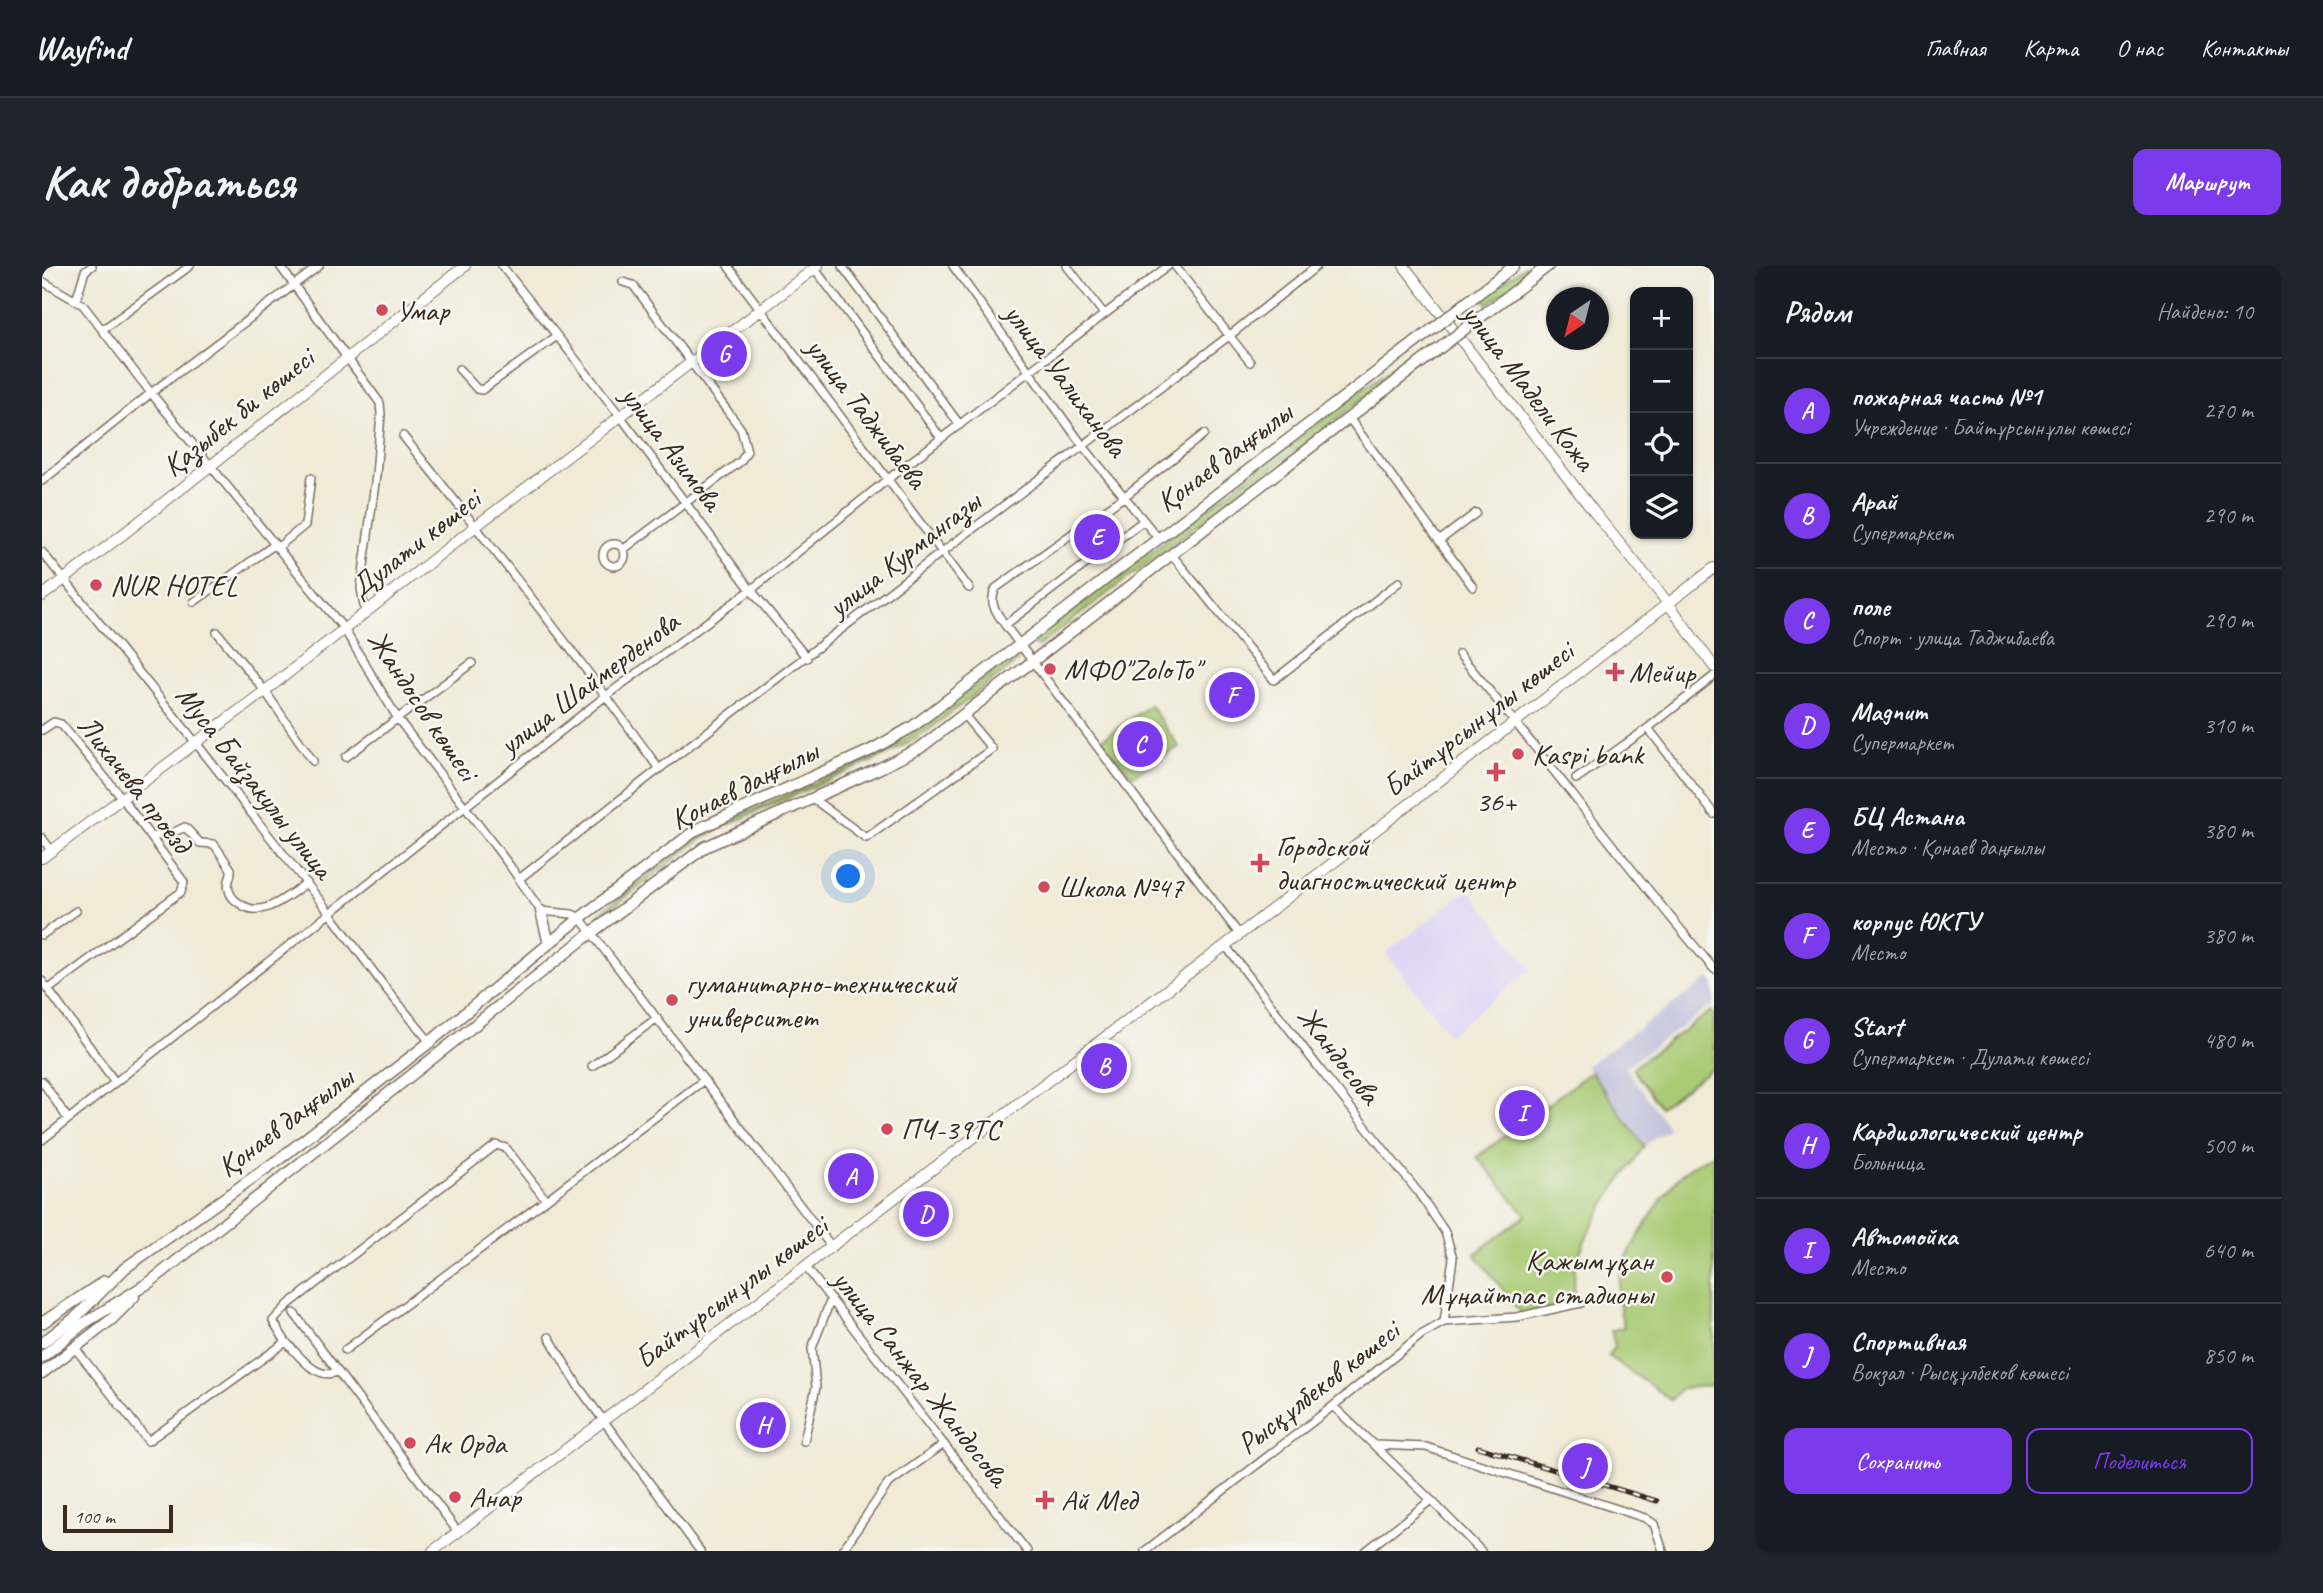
<!DOCTYPE html>
<html lang="ru">
<head>
<meta charset="utf-8">
<style>
	body { margin:0; font-family:Caveat,sans-serif; background:#20242c; color:#f1f3f6 }
	.controls { position:absolute; right:21px; top:21px; display:grid; overflow:hidden; border-radius:14px; box-shadow:0 2px 5px #0004 }
	.controls button { width:63px; height:63px; display:grid; place-items:center; padding:0; border:0; border-bottom:2px solid #363941; background:#171b24; color:#f1f3f6; font:35px sans-serif }
	.compass { position:absolute; left:1504px; top:21px; width:63px; height:63px; border-radius:50%; background:#171b24; box-shadow:0 2px 5px #0004; rotate:215deg }
	.scale { position:absolute; left:21px; bottom:18px; width:110px; box-sizing:border-box; padding-left:7px; border:4px solid #3b2a1e; border-top:0; font-size:19px; line-height:24px; white-space:nowrap; color:#3b2a1e; -webkit-text-stroke:5px #f6f6f2; paint-order:stroke }
	.you { position:absolute; left:807px; top:611px; width:24px; height:24px; margin:-18px; border:5px solid #fff; border-radius:50%; background:#1a73e8; box-shadow:0 0 0 10px #1a73e833 }
	.badge { display:grid; place-items:center; width:46px; height:46px; border-radius:50%; background:#7c3aed; color:#fff; font-size:23px; font-weight:700 }
	.pin { position:absolute; translate:-50% -50%; border:4px solid #fff; box-shadow:0 2px 7px #0006 }
	.list { margin:0; padding:0; list-style:none }
	h2 { display:flex; justify-content:space-between; align-items:center; height:91px; margin:0; padding:0 28px; font-size:30px }
	h2 small { font-size:23px; font-weight:400; color:#9ea1a6 }
	.list li { display:grid; grid-template-columns:46px 1fr auto; gap:21px; align-items:center; box-sizing:border-box; height:105px; padding:0 28px; border-top:2px solid #363941 }
	.list b { display:block; font-size:26px; white-space:nowrap }
	.list p { margin:0; font-size:23px; white-space:nowrap; color:#9ea1a6 }
	.list em { font-size:23px; font-style:normal; color:#9ea1a6 }
	.actions { display:flex; gap:14px; padding:21px 28px }
	.actions a { flex:1; padding:16px 0; border:2px solid #7c3aed; border-radius:14px; text-align:center; font-size:24px; color:#7c3aed }
	.actions .main { background:#7c3aed; color:#fff }
	.icon { flex:none; width:38px; height:38px; fill:none; stroke:currentColor; stroke-width:2; stroke-linecap:round; stroke-linejoin:round }
	.map { position:relative; flex:none; width:1672px; height:1285px; overflow:hidden; border-radius:14px }
	header { display:flex; align-items:center; gap:42px; box-sizing:border-box; height:98px; padding:0 35px; background:#171b24; border-bottom:2px solid #363941 }
	header strong { font-size:33px }
	nav { display:flex; gap:38px; margin-inline-start:auto; font-size:24px }
	.intro { display:flex; align-items:center; justify-content:space-between; box-sizing:border-box; height:168px; padding:0 42px }
	h1 { margin:0; font-size:49px }
	.button { padding:18px 32px; border-radius:14px; background:#7c3aed; color:#fff; font-size:24px; font-weight:700 }
	main { display:flex; gap:42px; padding:0 42px }
	aside { flex:1; background:#171b24; border-radius:14px; box-shadow:0 2px 5px #0004 }
	.map>svg:first-child { display:block }
</style>
</head>
<body>
<header>
<strong>Wayfind</strong>
<nav><a>Главная</a><a>Карта</a><a>О нас</a><a>Контакты</a></nav>
</header>
<div class="intro"><h1>Как добраться</h1><a class="button">Маршрут</a></div>
<main>
<div class="map">
<svg width="1672" height="1285" viewBox="0 0 1672 1285">
	<rect width="100%" height="100%" fill="#f6f6f2"/>
	<filter id="ink" filterUnits="userSpaceOnUse"><feTurbulence type="fractalNoise" baseFrequency=".0143" numOctaves="2"/><feDisplacementMap in="SourceGraphic" scale="14" xChannelSelector="R" yChannelSelector="G"/><feConvolveMatrix kernelMatrix="1 2 1 2 8 2 1 2 1" color-interpolation-filters="sRGB"/></filter>
	<filter id="wash" filterUnits="userSpaceOnUse"><feTurbulence type="fractalNoise" baseFrequency=".00686" numOctaves="4" result="noise"/><feDisplacementMap in="SourceGraphic" scale="28" xChannelSelector="R" yChannelSelector="G"/><feGaussianBlur stdDeviation="1.57" result="paint"/><feColorMatrix in="noise" values="0 0 0 0 0 0 0 0 0 0 0 0 0 0 0 0 0 1.4 0 .05"/><feComposite in="paint" operator="in"/></filter>
	<g filter="url(#wash)">
		<rect width="100%" height="100%" fill="#f1ead7"/>
		<path fill="#ded5f5" d="M1427,623L1490,703L1407,768L1344,687Z"/>
		<path fill="#c3c1db" d="M1668,712L1672,718V738L1583,801L1627,862L1602,880L1544,800Z"/>
		<path fill="#a9cb74" stroke="#727a49" stroke-width="2" d="M1483,0H1495L1446,38L1441,32Z
			M1377,81L1381,87L995,381L990,376Z
			M972,390L976,395L877,471L846,488L680,561L655,576L557,652L555,649L653,573L687,554L844,485L873,466Z
			M1108,439L1137,481L1090,510L1059,474Z
			M1669,745L1672,748V801L1618,841L1590,802Z
			M1549,806L1602,880C1577,918 1544,958 1533,1003C1531,1013 1533,1025 1533,1036L1480,1048L1433,988L1484,949L1435,891Z
			M1672,888V1119L1637,1123L1629,1134L1566,1090L1573,1079L1569,1065L1582,1061C1577,1042 1575,1026 1579,1007C1583,987 1628,917 1643,905C1652,898 1662,893 1672,888Z"/>
	</g>
	<g filter="url(#ink)">
		<g fill="none" stroke-linecap="round" stroke-linejoin="round">
			<g stroke="#7b6d5f" stroke-width="10">
				<path id="street" d="M238,0L338,137L339,148L334,209L319,322L323,346
					M460,0L579,151L709,324L765,392
					M686,0L927,322
					M800,0L918,159
					M911,0L1041,180L1116,272
					M1025,0L1062,48
					M1133,0L1208,96
					M773,3L899,172
					M0,15L41,39L109,127L302,363L356,453L468,600L499,645L530,648L538,652L789,980
					M581,16L591,19L699,163L705,185L699,195L582,283
					M34,34L43,5L50,0
					M60,64L148,0
					M417,103L435,123L440,124L515,70
					M1307,152L1431,321
					M361,170C449,279 536,389 617,503
					M0,215L109,127L277,0
					M1101,255L963,359L1197,668
					M1397,275L1434,247
					M561 289a11 11 0 1 1 22 0a11 11 0 1 1-22 0Z
					M235,282L263,259L269,212
					M0,286L154,477L287,646L342,720L388,776
					M1130,289L1232,414L1357,316
					M152,336L232,279
					M963,359C954,345 946,338 954,322L1083,230L1162,168
					M175,366L223,425L271,495
					M1417,388C1504,491 1584,601 1672,703
					M1606,462L1672,548
					M0,464L12,456L19,458L80,532L142,616L139,626L7,723
					M304,491L430,397
					M1534,513L1606,462L1672,410
					M770,532L824,572L950,483L921,448
					M109,571L128,568L143,561L158,577L172,578L189,603C190,611 184,616 187,624C188,629 192,634 197,637C220,655 244,630 265,617
					M0,572L10,585
					M477,613L617,503L900,286L1187,70L1275,0
					M0,669L34,645
					M1183,679L1280,806L1376,926L1403,966L1411,992L1402,1056
					M0,715L73,816
					M550,800L615,752
					M0,815L26,853
					M0,874L565,429L709,324L846,213L1126,0
					M763,1000L985,1285
					M252,1047L416,1266
					M507,1071L536,1120L658,1285
					M244,1076L231,1055L247,1038L454,879L464,882L504,934L662,814
					M33,1082L106,1175L244,1076C257,1089 274,1115 295,1106
					M303,1084L504,934
					M1291,1140L1389,1234L1439,1285
					M762,1175L774,1121L770,1082L789,1033
					M1333,1179L1384,1181L1603,1252L1612,1258L1621,1285
					M800,1285L846,1218L902,1178
					M1103,1285L1291,1140L1379,1069L1402,1056L1475,1051L1539,1037
					M1324,1285L1389,1234"/>
			</g>
			<g stroke="#7b6d5f" stroke-width="12">
				<path id="secondary" d="M1362,0L1552,246L1626,337L1672,401
					M0,330C143,223 281,109 423,0
					M0,592L223,425L434,260L776,0
					M391,1285L1317,577L1672,302"/>
			</g>
			<g stroke="#7b6d5f" stroke-width="13">
				<path id="primary" d="M1433,30L1472,0
					M1445,46L1506,0
					M499,645L507,678
					M0,1057L63,1015
					M0,1077L34,1051L83,1002L236,894L388,776L538,652L654,564L829,484L870,461L1374,76
					M0,1091L41,1058L108,1016L549,667L663,581L838,502L878,482L1386,91
					M0,1107L70,1053L92,1031"/>
			</g>
			<use href="#street" stroke="#fff" stroke-width="7"/>
			<use href="#secondary" stroke="#fff" stroke-width="10"/>
			<use href="#primary" stroke="#fff" stroke-width="10"/>
			<g stroke="#3b2a1e" stroke-width="5">
				<path id="rail" d="M1436,1181L1615,1235"/>
			</g>
			<use href="#rail" stroke="#f6f6f2" stroke-width="2.5" stroke-dasharray="8" stroke-linecap="butt"/>
			<g stroke="#7b6d5f" stroke-width="13" stroke-linecap="butt">
				<path id="primary-bridge" d="M1374,76L1433,30
					M1386,91L1445,46"/>
			</g>
			<use href="#primary-bridge" stroke="#fff" stroke-width="10"/>
		</g>
	</g>
	<g fill="#d1495b" stroke="#f6f6f2" stroke-width="2.5">
		<circle cx="340" cy="44" r="7"/>
		<circle cx="54" cy="319" r="7"/>
		<circle cx="1008" cy="403" r="7"/>
		<path d="M1569.5 395.5h7v7h7v7h-7v7h-7v-7h-7v-7h7z"/>
		<circle cx="1476" cy="488" r="7"/>
		<path d="M1450.5 495.5h7v7h7v7h-7v7h-7v-7h-7v-7h7z"/>
		<path d="M1214.5 586.5h7v7h7v7h-7v7h-7v-7h-7v-7h7z"/>
		<circle cx="1002" cy="621" r="7"/>
		<circle cx="630" cy="734" r="7"/>
		<circle cx="845" cy="863" r="7"/>
		<circle cx="1625" cy="1011" r="7"/>
		<circle cx="368" cy="1177" r="7"/>
		<circle cx="413" cy="1231" r="7"/>
		<path d="M999.5 1223.5h7v7h7v7h-7v7h-7v-7h-7v-7h7z"/>
	</g>
	<g text-anchor="middle" stroke-width="5" stroke-linejoin="round" paint-order="stroke">
		<g font-size="30" fill="#3b2a1e" stroke="#f6f6f2" text-anchor="start">
			<text x="354" y="54">Умар</text>
			<text x="68" y="329">NUR HOTEL</text>
			<text x="1022" y="413">МФО"ZoloTo"</text>
			<text x="1587" y="416">Мейир</text>
			<text x="1490" y="498">Kaspi bank</text>
			<text x="1454" y="545" text-anchor="middle">36+</text>
			<text x="1234" y="590">Городской<tspan x="1234" dy="34">диагностический центр</tspan></text>
			<text x="1016" y="631">Школа №47</text>
			<text x="644" y="727">гуманитарно-технический<tspan x="644" dy="34">университет</tspan></text>
			<text x="859" y="873">ПЧ-39ТС</text>
			<text x="1611" y="1004" text-anchor="end">Қажымұқан<tspan x="1611" dy="34">Мұңайтпас стадионы</tspan></text>
			<text x="382" y="1187">Ак Орда</text>
			<text x="427" y="1241">Анар</text>
			<text x="1019" y="1244">Ай Мед</text>
		</g>
		<g font-size="30" fill="#3b2a1e" stroke="#f6f6f2">
			<text transform="translate(1024 114) rotate(53)" y="10">улица Уалиханова</text>
			<text transform="translate(1487 121) rotate(53)" y="10">улица Мадели Кожа</text>
			<text transform="translate(196 146) rotate(-39)" y="10">Қазыбек би көшесі</text>
			<text transform="translate(825 147) rotate(53)" y="10">улица Таджибаева</text>
			<text transform="translate(630 182) rotate(53)" y="10">улица Азимова</text>
			<text transform="translate(1182 191) rotate(-37)" y="10">Қонаев даңғылы</text>
			<text transform="translate(373 277) rotate(-38)" y="10">Дулати көшесі</text>
			<text transform="translate(862 288) rotate(-38)" y="10">улица Курмангазы</text>
			<text transform="translate(547 417) rotate(-37)" y="10">улица Шаймерденова</text>
			<text transform="translate(381 439) rotate(56)" y="10">Жандосов көшесі</text>
			<text transform="translate(1436 453) rotate(-38)" y="10">Байтұрсынұлы көшесі</text>
			<text transform="translate(213 516) rotate(52)" y="10">Муса Байзакулы улица</text>
			<text transform="translate(93 518) rotate(52)" y="10">Лихачева проезд</text>
			<text transform="translate(702 519) rotate(-27)" y="10">Қонаев даңғылы</text>
			<text transform="translate(1297 789) rotate(52)" y="10">Жандосова</text>
			<text transform="translate(243 856) rotate(-37)" y="10">Қонаев даңғылы</text>
			<text transform="translate(689 1026) rotate(-37)" y="10">Байтұрсынұлы көшесі</text>
			<text transform="translate(879 1112) rotate(52)" y="10">улица Санжар Жандосова</text>
			<text transform="translate(1276 1121) rotate(-38)" y="10">Рысқұлбеков көшесі</text>
		</g>
	</g>
</svg>
<div class="controls">
<button>+</button>
<button>−</button>
<button><svg class="icon" aria-label="locate" viewBox="0 0 24 24"><circle cx="12" cy="12" r="6"/><path d="M12 2v4M12 18v4M2 12h4M18 12h4"/></svg></button>
<button><svg class="icon" aria-label="layers" viewBox="0 0 24 24"><path d="M12 4l9 5-9 5-9-5zM3 14l9 5 9-5"/></svg></button>
</div>
<svg class="compass" viewBox="-18 -18 36 36"><path d="M0-13l5 13h-10z" fill="#e53935"/><path d="M0 13l5-13h-10z" fill="#9ea1a6"/></svg>
<div class="scale">100 m</div>
<div class="you"></div>
<div class="pin badge" style="left:809px;top:910px">A</div>
<div class="pin badge" style="left:1062px;top:800px">B</div>
<div class="pin badge" style="left:1098px;top:478px">C</div>
<div class="pin badge" style="left:884px;top:948px">D</div>
<div class="pin badge" style="left:1055px;top:271px">E</div>
<div class="pin badge" style="left:1190px;top:429px">F</div>
<div class="pin badge" style="left:682px;top:88px">G</div>
<div class="pin badge" style="left:721px;top:1159px">H</div>
<div class="pin badge" style="left:1480px;top:847px">I</div>
<div class="pin badge" style="left:1543px;top:1200px">J</div>
</div>
<aside>
<h2>Рядом<small>Найдено: 10</small></h2>
<ul class="list">
<li><span class="badge">A</span><div><b>пожарная часть №1</b><p>Учреждение · Байтұрсынұлы көшесі</p></div><em>270 m</em></li>
<li><span class="badge">B</span><div><b>Арай</b><p>Супермаркет</p></div><em>290 m</em></li>
<li><span class="badge">C</span><div><b>поле</b><p>Спорт · улица Таджибаева</p></div><em>290 m</em></li>
<li><span class="badge">D</span><div><b>Magnum</b><p>Супермаркет</p></div><em>310 m</em></li>
<li><span class="badge">E</span><div><b>БЦ Астана</b><p>Место · Қонаев даңғылы</p></div><em>380 m</em></li>
<li><span class="badge">F</span><div><b>корпус ЮКГУ</b><p>Место</p></div><em>380 m</em></li>
<li><span class="badge">G</span><div><b>Start</b><p>Супермаркет · Дулати көшесі</p></div><em>480 m</em></li>
<li><span class="badge">H</span><div><b>Кардиологический центр</b><p>Больница</p></div><em>500 m</em></li>
<li><span class="badge">I</span><div><b>Автомойка</b><p>Место</p></div><em>640 m</em></li>
<li><span class="badge">J</span><div><b>Спортивная</b><p>Вокзал · Рысқұлбеков көшесі</p></div><em>850 m</em></li>
</ul>
<div class="actions"><a class="main">Сохранить</a><a>Поделиться</a></div>
</aside>
</main>
</body>
</html>
